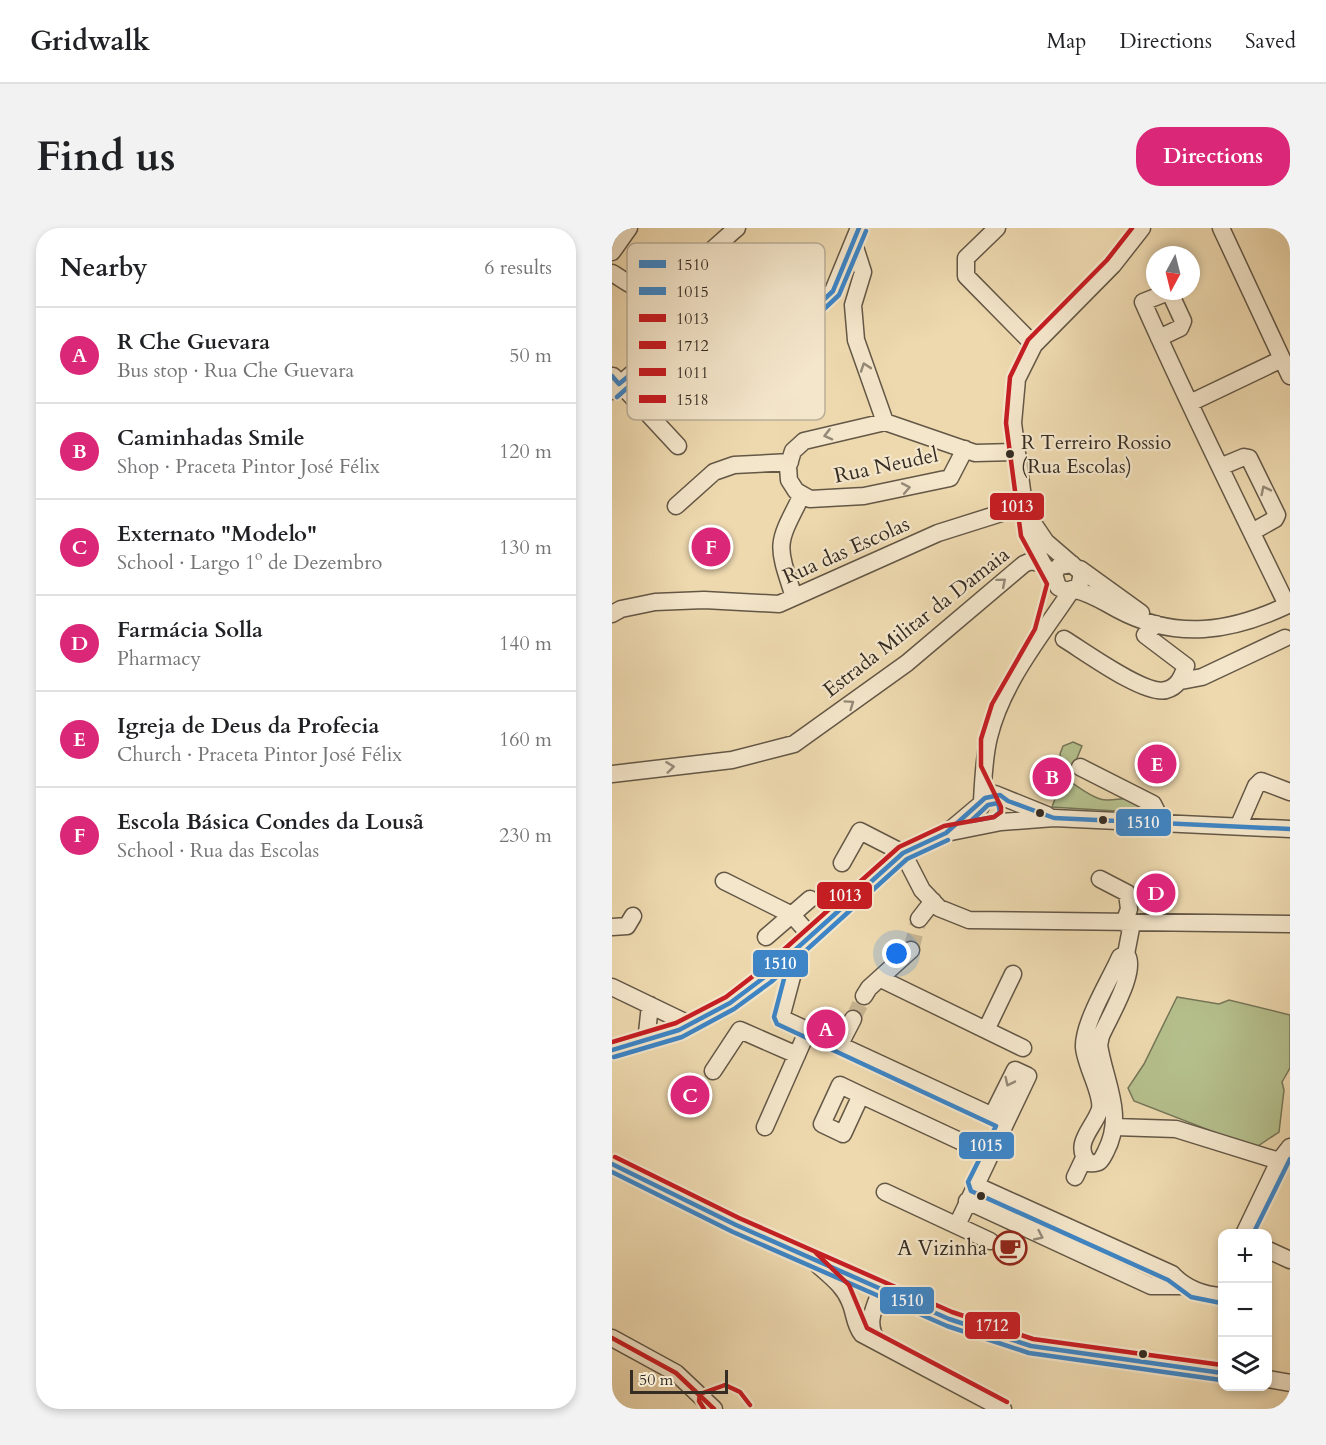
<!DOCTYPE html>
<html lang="en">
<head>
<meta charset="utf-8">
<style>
	body { margin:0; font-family:Cardo,serif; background:#f2f2f2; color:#202124 }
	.controls { position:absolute; right:18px; bottom:18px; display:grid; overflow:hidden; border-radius:12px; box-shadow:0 3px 9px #0003 }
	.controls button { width:54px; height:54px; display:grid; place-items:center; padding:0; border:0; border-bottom:2px solid #e0e0e0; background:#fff; color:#202124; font:30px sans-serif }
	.compass { position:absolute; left:534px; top:18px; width:54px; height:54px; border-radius:50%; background:#fff; box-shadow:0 3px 9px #0003; rotate:187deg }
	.scale { position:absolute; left:18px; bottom:15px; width:98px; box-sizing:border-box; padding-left:6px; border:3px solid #352c23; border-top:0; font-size:16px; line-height:21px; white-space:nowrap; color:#352c23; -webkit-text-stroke:4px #f4e6cb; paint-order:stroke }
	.you { position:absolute; left:285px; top:726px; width:21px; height:21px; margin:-15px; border:4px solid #fff; border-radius:50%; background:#1a73e8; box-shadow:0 0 0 9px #1a73e833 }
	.badge { display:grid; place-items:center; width:39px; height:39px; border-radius:50%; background:#db2777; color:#fff; font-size:20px; font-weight:700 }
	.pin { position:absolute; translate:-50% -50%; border:3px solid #fff; box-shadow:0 2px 6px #0006 }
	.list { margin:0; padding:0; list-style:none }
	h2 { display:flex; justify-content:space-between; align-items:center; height:78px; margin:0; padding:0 24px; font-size:26px }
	h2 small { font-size:20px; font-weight:400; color:#757577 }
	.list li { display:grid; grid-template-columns:39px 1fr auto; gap:18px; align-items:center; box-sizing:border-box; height:96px; padding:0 24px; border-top:2px solid #e0e0e0 }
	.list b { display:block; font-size:22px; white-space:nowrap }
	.list p { margin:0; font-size:20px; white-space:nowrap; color:#757577 }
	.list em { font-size:20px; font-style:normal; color:#757577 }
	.icon { flex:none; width:33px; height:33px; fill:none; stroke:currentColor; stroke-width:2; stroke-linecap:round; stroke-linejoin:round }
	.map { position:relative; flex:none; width:678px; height:1181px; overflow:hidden; border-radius:24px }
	header { display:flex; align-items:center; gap:36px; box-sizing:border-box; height:84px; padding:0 30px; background:#fff; border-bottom:2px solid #e0e0e0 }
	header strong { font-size:28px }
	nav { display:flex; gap:33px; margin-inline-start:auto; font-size:21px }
	.intro { display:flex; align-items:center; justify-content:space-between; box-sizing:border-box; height:144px; padding:0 36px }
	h1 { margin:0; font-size:42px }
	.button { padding:15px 27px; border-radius:24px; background:#db2777; color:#fff; font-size:21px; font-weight:700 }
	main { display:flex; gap:36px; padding:0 36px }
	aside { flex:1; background:#fff; border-radius:24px; box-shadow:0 3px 9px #0003 }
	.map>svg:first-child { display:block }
</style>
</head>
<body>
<header>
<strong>Gridwalk</strong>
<nav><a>Map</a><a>Directions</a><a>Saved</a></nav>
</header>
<div class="intro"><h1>Find us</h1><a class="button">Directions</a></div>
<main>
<aside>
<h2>Nearby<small>6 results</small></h2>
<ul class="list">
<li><span class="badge">A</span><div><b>R Che Guevara</b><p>Bus stop · Rua Che Guevara</p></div><em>50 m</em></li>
<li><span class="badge">B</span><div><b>Caminhadas Smile</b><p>Shop · Praceta Pintor José Félix</p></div><em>120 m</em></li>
<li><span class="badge">C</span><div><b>Externato &quot;Modelo&quot;</b><p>School · Largo 1º de Dezembro</p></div><em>130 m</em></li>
<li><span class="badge">D</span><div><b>Farmácia Solla</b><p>Pharmacy</p></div><em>140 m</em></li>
<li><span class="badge">E</span><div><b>Igreja de Deus da Profecia</b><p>Church · Praceta Pintor José Félix</p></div><em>160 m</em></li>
<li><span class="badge">F</span><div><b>Escola Básica Condes da Lousã</b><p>School · Rua das Escolas</p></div><em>230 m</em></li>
</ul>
</aside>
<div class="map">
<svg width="678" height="1181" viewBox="0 0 678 1181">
	<rect width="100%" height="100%" fill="#eed9af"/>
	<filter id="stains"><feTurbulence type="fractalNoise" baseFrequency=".00333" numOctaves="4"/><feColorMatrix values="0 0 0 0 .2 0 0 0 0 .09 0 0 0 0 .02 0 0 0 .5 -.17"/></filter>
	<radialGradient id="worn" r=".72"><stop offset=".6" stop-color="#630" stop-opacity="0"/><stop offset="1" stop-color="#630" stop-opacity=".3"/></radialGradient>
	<path fill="#b5c08d" stroke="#757658" stroke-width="1.5" d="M461,514L470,518L461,540L450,534L448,526L451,518Z
		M451,549C463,556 475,567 488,571C503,576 524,561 533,582L503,583L440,579Z
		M565,769L607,776L617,772L678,787V840L670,854L672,862L667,904L643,920L522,873L516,860L532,836Z"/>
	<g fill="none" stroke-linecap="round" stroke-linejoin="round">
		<path stroke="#c9b693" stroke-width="16" stroke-dasharray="16 8" stroke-linecap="butt" d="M299,722L307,691
			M241,791L252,768"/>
		<g stroke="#635746" stroke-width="19">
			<path id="minor" d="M385,0L354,30V48L422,117
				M609,0L678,148
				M242,16L251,44L241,77L244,112L273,194
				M0,24L17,0
				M0,45C9,50 18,58 28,61C57,67 104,17 125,0
				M547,110L568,100L571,93L559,67L554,65L531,74C576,176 626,276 675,377
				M1,148L66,218
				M0,163L37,131L69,117L190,92L221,63L247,0
				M578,175L670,131
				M353,221L338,250L252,268L198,271L184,263L177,252L176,239L181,223L192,213L273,194L363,225L403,224
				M608,239L632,229L637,230L665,287L663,291L640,304
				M64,278L102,244L122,237L178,234
				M419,292L434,314L470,345L467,359L454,363L446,359L442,346L447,338L460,336
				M468,341L529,385
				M442,350L431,336L416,307L401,195L405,151L422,117L501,37L530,0
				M464,362C480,366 490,373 505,381C564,413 620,404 678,376
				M182,369C164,314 164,318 190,267
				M0,386L9,381L43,374L92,372L167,376L326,305L402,281H412
				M452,411C472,423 533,468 554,462C566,459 570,449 574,438L533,407L544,396
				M569,453L590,449L673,410
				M468,539L541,576L550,594
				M0,546L120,532L182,516L295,435L412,336L419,333L431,336
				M370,574C371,553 372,529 377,509C390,455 429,408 459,363
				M368,580L373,570L383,566L435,587
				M627,597L644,558L649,553L678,564
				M334,605L389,594L442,590L678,601
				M230,635L248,603L291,625L310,662L327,680L357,692L678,696
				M488,651L515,665L517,681L512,695
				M112,653L180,687L199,708
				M307,691L321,673
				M0,699L15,698L21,688
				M154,709L198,671
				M514,726C527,741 496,791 489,808L487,817C493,855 513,886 494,923C489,933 488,936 477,935C459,916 483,899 488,881C491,866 473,837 472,819C471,795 498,752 508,729Z
				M514,726L520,695
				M171,733L181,745L169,790L394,894
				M269,751L411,820
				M0,759L79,797
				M252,768L257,760L299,722
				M374,802L401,746
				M34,814L38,777
				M227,818L241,791
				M0,822C128,797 185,712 279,635C296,621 317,617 334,605C346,596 358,585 369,576
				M101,843L128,802L185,827
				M228,857L249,867L231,906L210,896Z
				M249,867L378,927
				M153,899L195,804
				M503,899L564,901L667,933
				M0,936L124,997L337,1091L419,1118L610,1145
				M463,949L472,930
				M363,957L560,1046C574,1061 590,1067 610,1068
				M273,964L378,1013
				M355,973L539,1058H571
				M345,997L416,848L403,842L380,888
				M632,1006L667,933L678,919
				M656,1022L678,1032
				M206,1037C218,1048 232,1058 238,1074C243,1085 242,1096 250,1106L391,1181
				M0,1110L64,1145L102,1181
				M267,1115C252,1097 262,1080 270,1060
				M656,1151L678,1155"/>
		</g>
		<use href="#minor" stroke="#f4e6cb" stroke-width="16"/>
		<g stroke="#f4e6cb" stroke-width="9">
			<path id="bus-1" d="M0,148L7,156L37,131L69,117L190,92L221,63L247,0
				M0,822L67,802L118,775L154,748L291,625L334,605L373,570L388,567L396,573L442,590L678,601
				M0,936L124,997L337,1091L419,1118L610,1145"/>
		</g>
		<g stroke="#f4e6cb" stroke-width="9">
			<path id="bus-2" d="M5,169L41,137L71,124L194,98L227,67L254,3
				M386,575L388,584L382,589L359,593L376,577Z
				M165,738L173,747L162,789L165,796L384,898L356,954L359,963L556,1052L579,1069L609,1075
				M2,829L70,809L122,781L159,754L295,631L336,612
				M0,944L121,1004L335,1098L417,1125L609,1152
				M641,1006L678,931"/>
		</g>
		<g stroke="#f4e6cb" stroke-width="9">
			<path id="bus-3" d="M0,814L64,795L114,769L149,742L287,619L332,598L382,589L389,584V579L369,538V511L380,476L423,401L435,356L409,308L394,195L398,149L416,112L495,32L520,0"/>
		</g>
		<g stroke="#f4e6cb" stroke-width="9">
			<path id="bus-4" d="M3,929L127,990L340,1084L421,1111L610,1137
				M204,1025L237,1057L255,1100L395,1174"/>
		</g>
		<g stroke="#f4e6cb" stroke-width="9">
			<path id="bus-5" d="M0,1110L64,1145L102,1181"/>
		</g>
		<g stroke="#f4e6cb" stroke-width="9">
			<path id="bus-6" d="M92,1181L87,1173L88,1166L113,1157L128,1164L138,1177"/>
		</g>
		<use href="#bus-1" stroke="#3d85c6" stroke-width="4.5"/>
		<use href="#bus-2" stroke="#3d85c6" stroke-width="4.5"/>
		<use href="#bus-3" stroke="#c61d23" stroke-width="4.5"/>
		<use href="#bus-4" stroke="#c61d23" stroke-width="4.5"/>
		<use href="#bus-5" stroke="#c61d23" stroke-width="4.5"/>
		<use href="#bus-6" stroke="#c61d23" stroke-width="4.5"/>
	</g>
	<defs><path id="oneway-chevron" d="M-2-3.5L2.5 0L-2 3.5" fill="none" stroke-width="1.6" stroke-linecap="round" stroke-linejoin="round" transform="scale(1.5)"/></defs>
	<g stroke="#948977">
		<use href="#oneway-chevron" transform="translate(253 139) rotate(-109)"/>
		<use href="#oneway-chevron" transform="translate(216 207) rotate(166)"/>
		<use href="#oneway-chevron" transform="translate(294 260) rotate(-11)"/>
		<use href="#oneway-chevron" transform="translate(653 262) rotate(-116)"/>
		<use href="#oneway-chevron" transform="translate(390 354) rotate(-40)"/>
		<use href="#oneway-chevron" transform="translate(238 476) rotate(-35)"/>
		<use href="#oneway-chevron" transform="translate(58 539) rotate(-7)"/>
		<use href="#oneway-chevron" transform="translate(397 854) rotate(116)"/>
		<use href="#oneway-chevron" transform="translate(427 1008) rotate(25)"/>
	</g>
	<defs>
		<g id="cafe-ring" transform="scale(1.725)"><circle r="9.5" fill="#f4e6cb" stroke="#8f2418" stroke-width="1.5"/><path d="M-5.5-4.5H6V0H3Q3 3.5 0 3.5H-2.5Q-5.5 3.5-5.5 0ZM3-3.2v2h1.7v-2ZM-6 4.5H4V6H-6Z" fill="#8f2418"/></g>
	</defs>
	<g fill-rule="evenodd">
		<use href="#cafe-ring" x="398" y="1020"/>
	</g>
	<g fill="#352c23" stroke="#f4e6cb" stroke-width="2">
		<circle cx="398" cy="226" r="5"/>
		<circle cx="428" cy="585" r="5"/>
		<circle cx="491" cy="592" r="5"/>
		<circle cx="369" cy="968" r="5"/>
		<circle cx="531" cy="1126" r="5"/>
	</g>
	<g text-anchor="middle" stroke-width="4.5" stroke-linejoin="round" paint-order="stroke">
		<g font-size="20" fill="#352c23" stroke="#f4e6cb" text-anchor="start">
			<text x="409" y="221">R Terreiro Rossio<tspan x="409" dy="24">(Rua Escolas)</tspan></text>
		</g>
		<g font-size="21" fill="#352c23" stroke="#f4e6cb">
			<text transform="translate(274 237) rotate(-12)" y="7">Rua Neudel</text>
			<text transform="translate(234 322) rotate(-24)" y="7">Rua das Escolas</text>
			<text transform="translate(304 394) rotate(-38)" y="7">Estrada Militar da Damaia</text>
		</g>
		<g font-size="21" fill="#352c23" stroke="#f4e6cb" text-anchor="end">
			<text x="375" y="1027">A Vizinha</text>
		</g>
	</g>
	<rect x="15" y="15" width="198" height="177" rx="9" fill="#f4e6cb" stroke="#bbae99" stroke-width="1.5"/>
	<rect x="27" y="32" width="27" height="8" fill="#3d85c6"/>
	<rect x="27" y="59" width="27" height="8" fill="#3d85c6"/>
	<rect x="27" y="86" width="27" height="8" fill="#c61d23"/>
	<rect x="27" y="113" width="27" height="8" fill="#c61d23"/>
	<rect x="27" y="140" width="27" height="8" fill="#c61d23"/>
	<rect x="27" y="167" width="27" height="8" fill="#c61d23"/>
	<g font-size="16" fill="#352c23">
		<text x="64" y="42">1510</text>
		<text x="64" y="69">1015</text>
		<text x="64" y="96">1013</text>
		<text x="64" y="123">1712</text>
		<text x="64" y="150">1011</text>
		<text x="64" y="177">1518</text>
	</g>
	<g stroke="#f4e6cb" stroke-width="2">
		<rect x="377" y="264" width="56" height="29" rx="6" fill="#c61d23"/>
		<rect x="503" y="580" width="57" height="29" rx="6" fill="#3d85c6"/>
		<rect x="204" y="653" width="57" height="29" rx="6" fill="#c61d23"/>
		<rect x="140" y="721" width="57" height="29" rx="6" fill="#3d85c6"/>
		<rect x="346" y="903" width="57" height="29" rx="6" fill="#3d85c6"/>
		<rect x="267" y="1058" width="56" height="29" rx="6" fill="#3d85c6"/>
		<rect x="352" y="1083" width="57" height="29" rx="6" fill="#c61d23"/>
	</g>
	<g font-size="16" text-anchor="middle" font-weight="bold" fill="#fff">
		<text x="405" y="284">1013</text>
		<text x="531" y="600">1510</text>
		<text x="233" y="673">1013</text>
		<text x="168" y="741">1510</text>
		<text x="374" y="923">1015</text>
		<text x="295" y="1078">1510</text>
		<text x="380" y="1103">1712</text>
	</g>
	<rect width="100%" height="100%" filter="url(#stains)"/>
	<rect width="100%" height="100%" fill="url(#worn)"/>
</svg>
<div class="controls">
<button>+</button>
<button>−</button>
<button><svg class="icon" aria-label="layers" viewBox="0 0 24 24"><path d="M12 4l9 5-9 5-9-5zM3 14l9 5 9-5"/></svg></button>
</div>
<svg class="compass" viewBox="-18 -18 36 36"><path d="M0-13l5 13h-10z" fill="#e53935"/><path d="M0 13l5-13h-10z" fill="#757577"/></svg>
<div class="scale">50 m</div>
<div class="you"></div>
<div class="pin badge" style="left:214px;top:801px">A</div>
<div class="pin badge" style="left:440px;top:549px">B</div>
<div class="pin badge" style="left:78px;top:867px">C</div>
<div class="pin badge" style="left:544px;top:665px">D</div>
<div class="pin badge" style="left:545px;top:536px">E</div>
<div class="pin badge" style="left:99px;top:319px">F</div>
</div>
</main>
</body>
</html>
